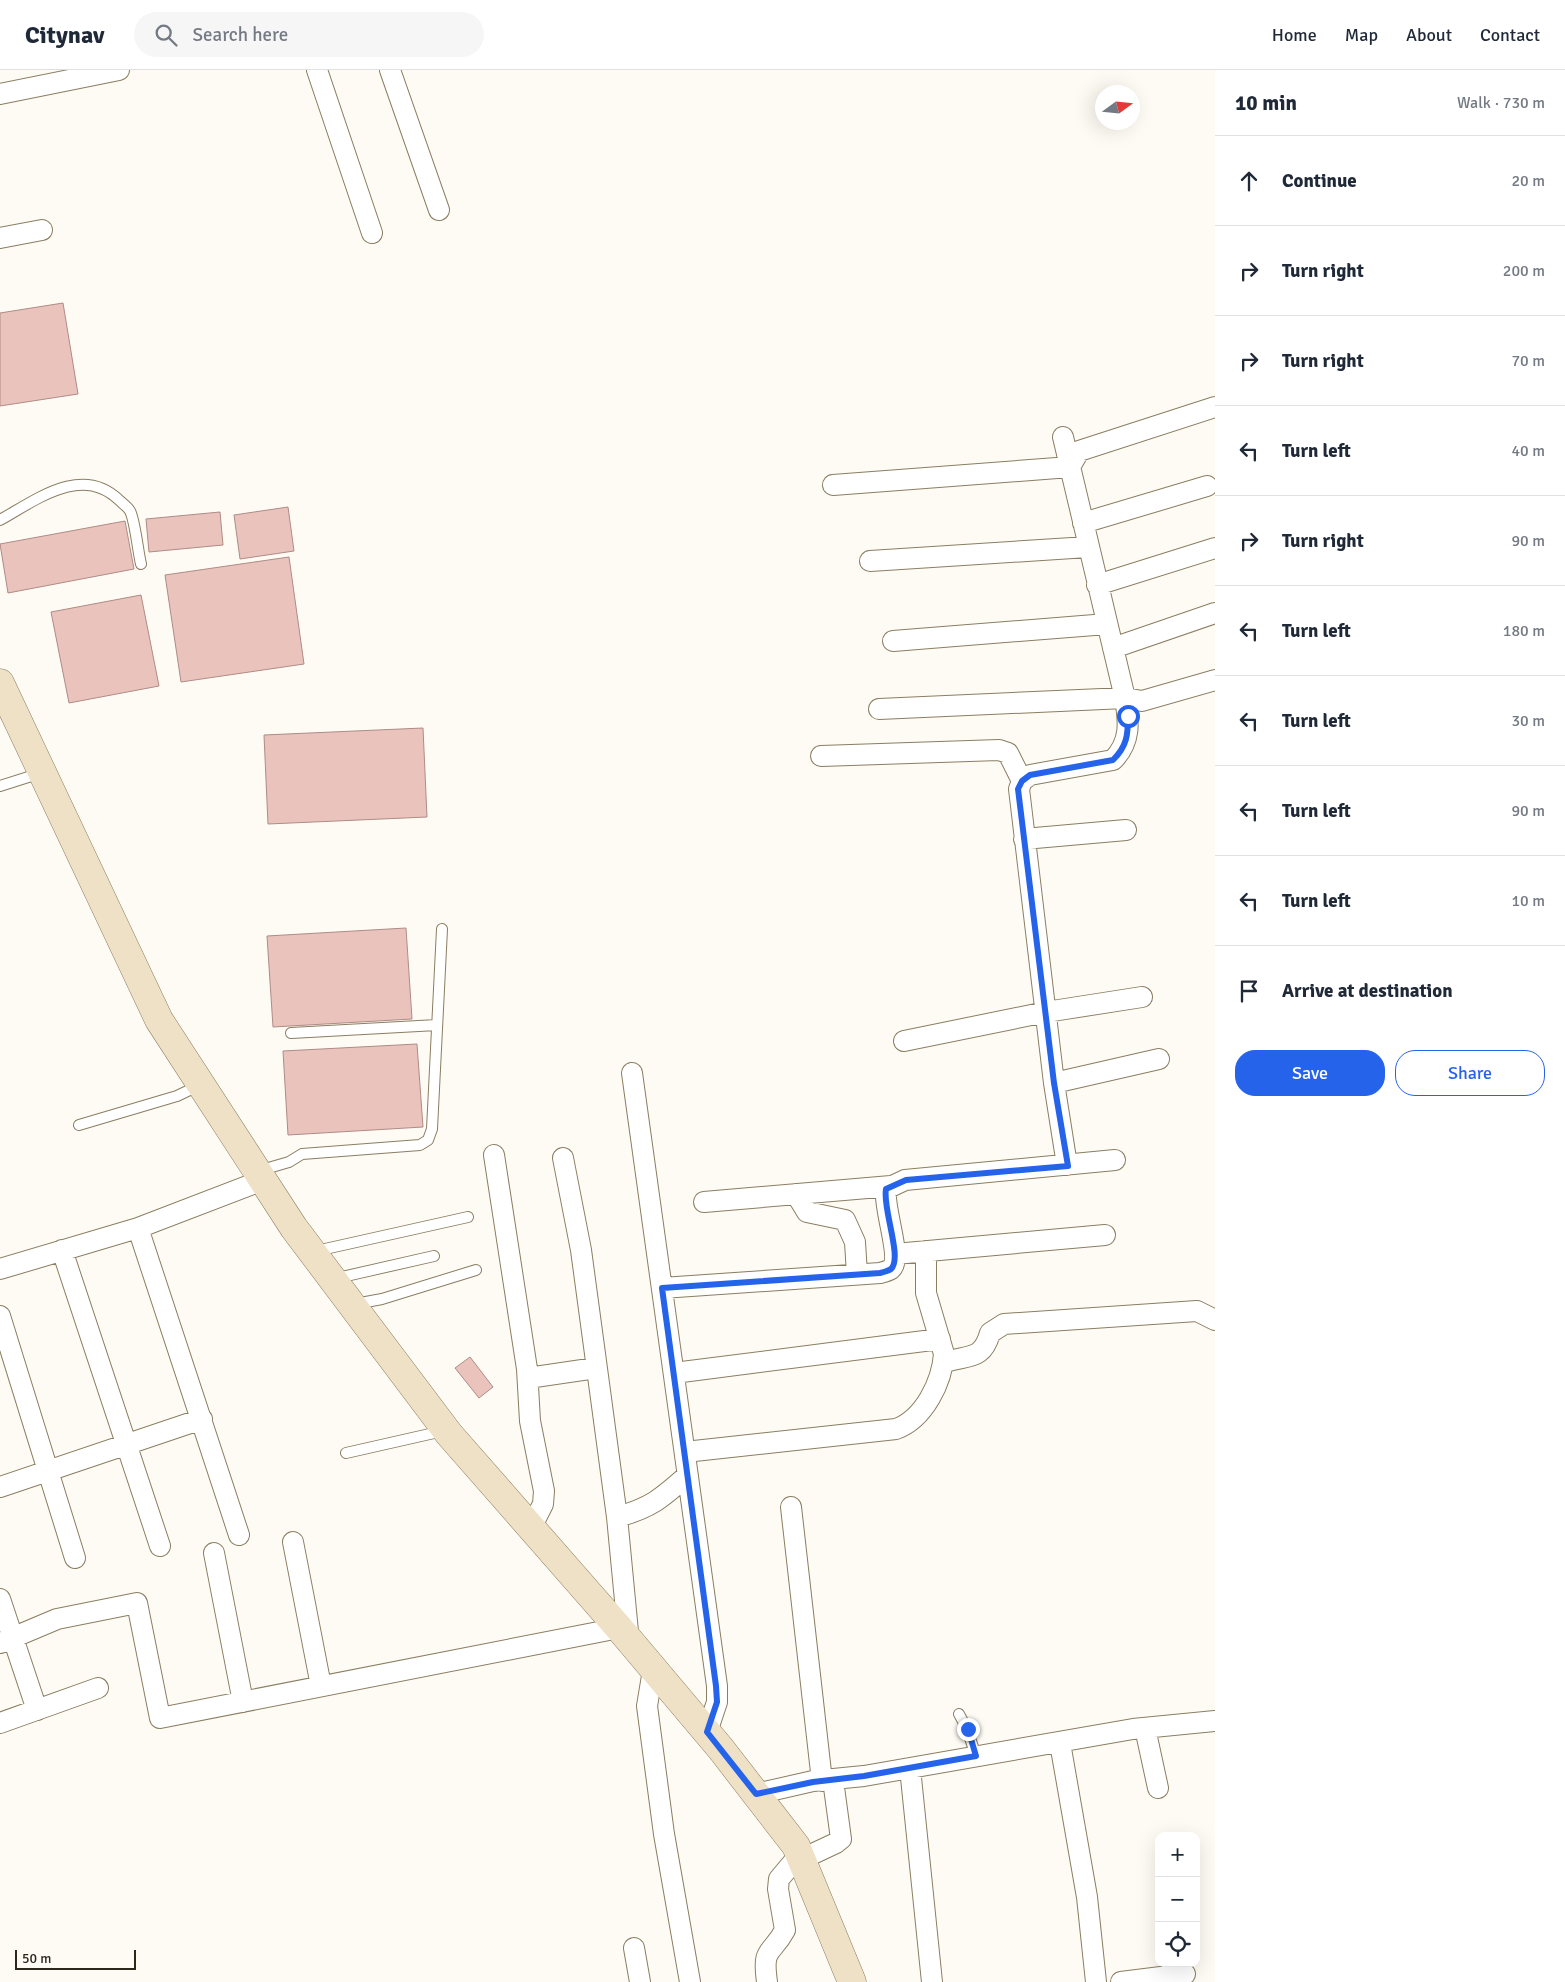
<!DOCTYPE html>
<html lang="en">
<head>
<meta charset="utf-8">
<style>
	body { margin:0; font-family:Signika,sans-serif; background:#f6f6f7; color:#1f2937 }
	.controls { position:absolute; right:15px; bottom:15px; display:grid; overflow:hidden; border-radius:10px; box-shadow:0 5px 20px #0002 }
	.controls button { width:45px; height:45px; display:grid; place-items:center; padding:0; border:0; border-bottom:1px solid #e0e1e3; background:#fff; color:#1f2937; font:25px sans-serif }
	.compass { position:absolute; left:1095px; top:15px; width:45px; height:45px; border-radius:50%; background:#fff; box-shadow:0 5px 20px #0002; rotate:75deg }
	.scale { position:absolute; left:15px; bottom:12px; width:121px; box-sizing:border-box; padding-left:5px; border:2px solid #2c271b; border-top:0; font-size:14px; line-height:18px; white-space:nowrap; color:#2c271b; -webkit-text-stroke:4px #fefbf5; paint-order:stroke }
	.stop { position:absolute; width:15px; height:15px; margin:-11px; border:4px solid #2563eb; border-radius:50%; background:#fff }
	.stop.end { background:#2563eb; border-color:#fff; box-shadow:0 1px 5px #0008 }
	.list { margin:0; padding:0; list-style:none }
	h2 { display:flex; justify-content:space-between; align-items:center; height:65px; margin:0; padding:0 20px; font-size:21px }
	h2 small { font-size:16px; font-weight:400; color:#747a83 }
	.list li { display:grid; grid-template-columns:32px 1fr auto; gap:15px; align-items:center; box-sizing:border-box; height:90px; padding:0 20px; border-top:1px solid #e0e1e3 }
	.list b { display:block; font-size:19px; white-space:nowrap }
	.list em { font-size:16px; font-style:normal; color:#747a83 }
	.actions { display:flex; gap:10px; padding:15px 20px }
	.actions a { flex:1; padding:11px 0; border:1px solid #2563eb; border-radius:20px; text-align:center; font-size:18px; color:#2563eb }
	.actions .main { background:#2563eb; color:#fff }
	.icon { flex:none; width:28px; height:28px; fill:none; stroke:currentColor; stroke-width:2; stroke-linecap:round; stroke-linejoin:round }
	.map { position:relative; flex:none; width:1215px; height:1912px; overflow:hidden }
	header { display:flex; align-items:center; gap:30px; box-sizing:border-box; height:70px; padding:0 25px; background:#fff; border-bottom:1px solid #e0e1e3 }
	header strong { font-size:24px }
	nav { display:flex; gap:28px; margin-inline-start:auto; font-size:18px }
	.search { width:350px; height:45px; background:#f6f6f7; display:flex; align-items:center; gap:12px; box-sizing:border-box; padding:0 18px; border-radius:28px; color:#747a83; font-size:19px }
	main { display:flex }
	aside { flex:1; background:#fff }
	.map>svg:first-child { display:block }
</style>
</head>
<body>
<header>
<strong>Citynav</strong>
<div class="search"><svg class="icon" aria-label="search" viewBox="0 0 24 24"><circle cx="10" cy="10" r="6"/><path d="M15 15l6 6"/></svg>Search here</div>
<nav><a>Home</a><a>Map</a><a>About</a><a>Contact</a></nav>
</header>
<main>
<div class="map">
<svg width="1215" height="1912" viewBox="0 0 1215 1912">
	<rect width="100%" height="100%" fill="#fefbf5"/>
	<path fill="#eac3bd" stroke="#af8b85" d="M63,233L78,324L0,336V243Z
		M288,437L294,481L240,489L234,445Z
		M220,442L223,475L149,482L146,449Z
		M125,451L134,499L8,523L0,474Z
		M289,487L304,594L181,612L165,505Z
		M141,525L159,616L69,633L51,542Z
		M423,658L427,747L268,754L264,665Z
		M406,858L412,949L273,957L267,866Z
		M417,974L423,1057L288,1065L283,981Z
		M470,1287L493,1317L479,1328L455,1298Z"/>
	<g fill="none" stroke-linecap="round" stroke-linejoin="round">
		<g stroke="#8a7e61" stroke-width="12">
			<path id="service" d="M0,450C36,430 82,394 119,430C122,433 128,437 130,441C135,450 138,482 141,494
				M0,716L41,703
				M291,963L437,955
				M79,1055L177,1026L200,1015
				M258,1101L289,1092L302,1084L420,1075L428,1070L432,1059L442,859
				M316,1181L468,1147
				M333,1209L434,1186
				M355,1234L382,1229L476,1200
				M346,1383L443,1361
				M959,1644L967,1659L976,1686"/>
		</g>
		<g stroke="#8a7e61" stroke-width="22">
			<path id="minor" d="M317,0L372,163
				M390,0L439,140
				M0,24L119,0
				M0,168L42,160
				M1063,367L1125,628C1129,652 1131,672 1113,690L1030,705L1022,711L1019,719L1054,1013L1067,1095
				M833,415L1070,397L1079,381L1215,337
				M1083,453L1207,416
				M870,491L1088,477
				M1097,515L1215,478
				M893,571L1107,554
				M1113,578L1215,543
				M879,639L1125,628L1142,631L1215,610
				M821,686L999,680L1008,683L1022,711
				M1024,769L1126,760
				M904,971L1046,942L1142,927
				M632,1003L717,1616V1632L707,1662
				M1054,1013L1159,989
				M494,1085L527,1299L530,1351L544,1421L543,1434L531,1458
				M563,1088L581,1180L617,1447L629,1572
				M796,1124L807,1142L845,1150L855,1172L857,1204
				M704,1132L891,1116
				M138,1158L239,1465
				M62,1180L160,1476
				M895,1184L1105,1165
				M0,1199L138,1158L263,1110
				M662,1218L880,1203C884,1202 888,1201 891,1199C903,1188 883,1139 886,1119L905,1110L1115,1090
				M0,1246L75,1488
				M943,1293C967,1284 982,1292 990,1263L1004,1254L1197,1241L1215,1250
				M674,1303L940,1269
				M528,1308L596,1298
				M685,1382L896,1359C924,1349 942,1312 944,1284L926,1223V1181
				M0,1417L202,1349
				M791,1437L822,1711
				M617,1447C651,1438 662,1428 688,1405
				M293,1472L321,1616
				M214,1483L243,1632
				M0,1529L37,1640
				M0,1573L57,1549L137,1533L160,1648L619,1558
				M653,1600L647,1636L664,1764L690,1912
				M0,1653L98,1618
				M1145,1658L1158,1718
				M1060,1673L1087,1827L1096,1912
				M910,1698L932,1912
				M756,1724L813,1711L864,1706L1133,1659L1215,1651
				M802,1789L836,1773L841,1769L833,1710
				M634,1878L640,1912
				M767,1912C762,1876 771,1886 785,1860L778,1819L779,1809L800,1784
				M1121,1912L1185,1904"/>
		</g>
		<g stroke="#8a7e61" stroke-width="29">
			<path id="secondary" d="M0,613L159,950L294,1158L449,1364L619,1558L721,1679L796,1776L852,1912"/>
		</g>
		<use href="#service" stroke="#fff" stroke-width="10"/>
		<use href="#minor" stroke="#fff" stroke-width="20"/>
		<use href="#secondary" stroke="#efe1c6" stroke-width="28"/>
	</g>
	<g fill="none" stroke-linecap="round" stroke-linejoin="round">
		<path stroke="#2563eb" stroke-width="6" d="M968,1659L976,1686L864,1706L813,1712L756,1724L707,1662L717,1632L716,1616L662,1218L880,1203C884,1202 888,1201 891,1199C903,1188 882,1138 886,1119L906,1110L1068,1096L1054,1013L1018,719L1022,711L1030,705L1113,690C1127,676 1128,665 1128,646"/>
	</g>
</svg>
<div class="controls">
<button>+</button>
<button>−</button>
<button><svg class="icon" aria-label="locate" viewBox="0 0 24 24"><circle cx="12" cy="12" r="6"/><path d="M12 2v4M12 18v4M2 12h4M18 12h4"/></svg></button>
</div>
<svg class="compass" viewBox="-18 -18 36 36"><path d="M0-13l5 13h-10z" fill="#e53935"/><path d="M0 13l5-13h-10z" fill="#747a83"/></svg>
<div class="scale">50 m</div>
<div class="stop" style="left:1128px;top:646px"></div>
<div class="stop end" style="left:968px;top:1659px"></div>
</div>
<aside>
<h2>10 min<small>Walk · 730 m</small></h2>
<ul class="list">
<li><svg class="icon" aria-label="ahead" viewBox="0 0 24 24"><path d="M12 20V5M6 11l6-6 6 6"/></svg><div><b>Continue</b></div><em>20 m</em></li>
<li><svg class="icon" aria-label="right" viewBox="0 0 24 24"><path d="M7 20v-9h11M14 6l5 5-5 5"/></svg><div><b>Turn right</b></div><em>200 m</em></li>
<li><svg class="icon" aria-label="right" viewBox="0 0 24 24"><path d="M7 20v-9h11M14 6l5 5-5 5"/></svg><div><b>Turn right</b></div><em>70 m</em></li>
<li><svg class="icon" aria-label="left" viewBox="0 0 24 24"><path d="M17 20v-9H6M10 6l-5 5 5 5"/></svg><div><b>Turn left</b></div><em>40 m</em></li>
<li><svg class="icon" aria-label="right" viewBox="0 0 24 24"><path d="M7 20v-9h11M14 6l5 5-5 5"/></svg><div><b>Turn right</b></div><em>90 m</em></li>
<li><svg class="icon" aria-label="left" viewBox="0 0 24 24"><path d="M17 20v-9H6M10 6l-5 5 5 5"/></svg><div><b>Turn left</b></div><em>180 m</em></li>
<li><svg class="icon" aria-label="left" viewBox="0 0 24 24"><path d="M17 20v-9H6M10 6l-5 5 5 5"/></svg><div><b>Turn left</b></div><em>30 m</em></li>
<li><svg class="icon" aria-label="left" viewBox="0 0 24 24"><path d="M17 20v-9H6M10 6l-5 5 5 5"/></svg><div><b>Turn left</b></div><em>90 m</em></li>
<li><svg class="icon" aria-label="left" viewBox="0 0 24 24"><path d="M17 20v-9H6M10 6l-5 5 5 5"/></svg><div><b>Turn left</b></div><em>10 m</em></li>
<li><svg class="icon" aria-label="arrive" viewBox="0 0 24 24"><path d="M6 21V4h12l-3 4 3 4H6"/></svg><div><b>Arrive at destination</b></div></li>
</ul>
<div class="actions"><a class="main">Save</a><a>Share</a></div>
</aside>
</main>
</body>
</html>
